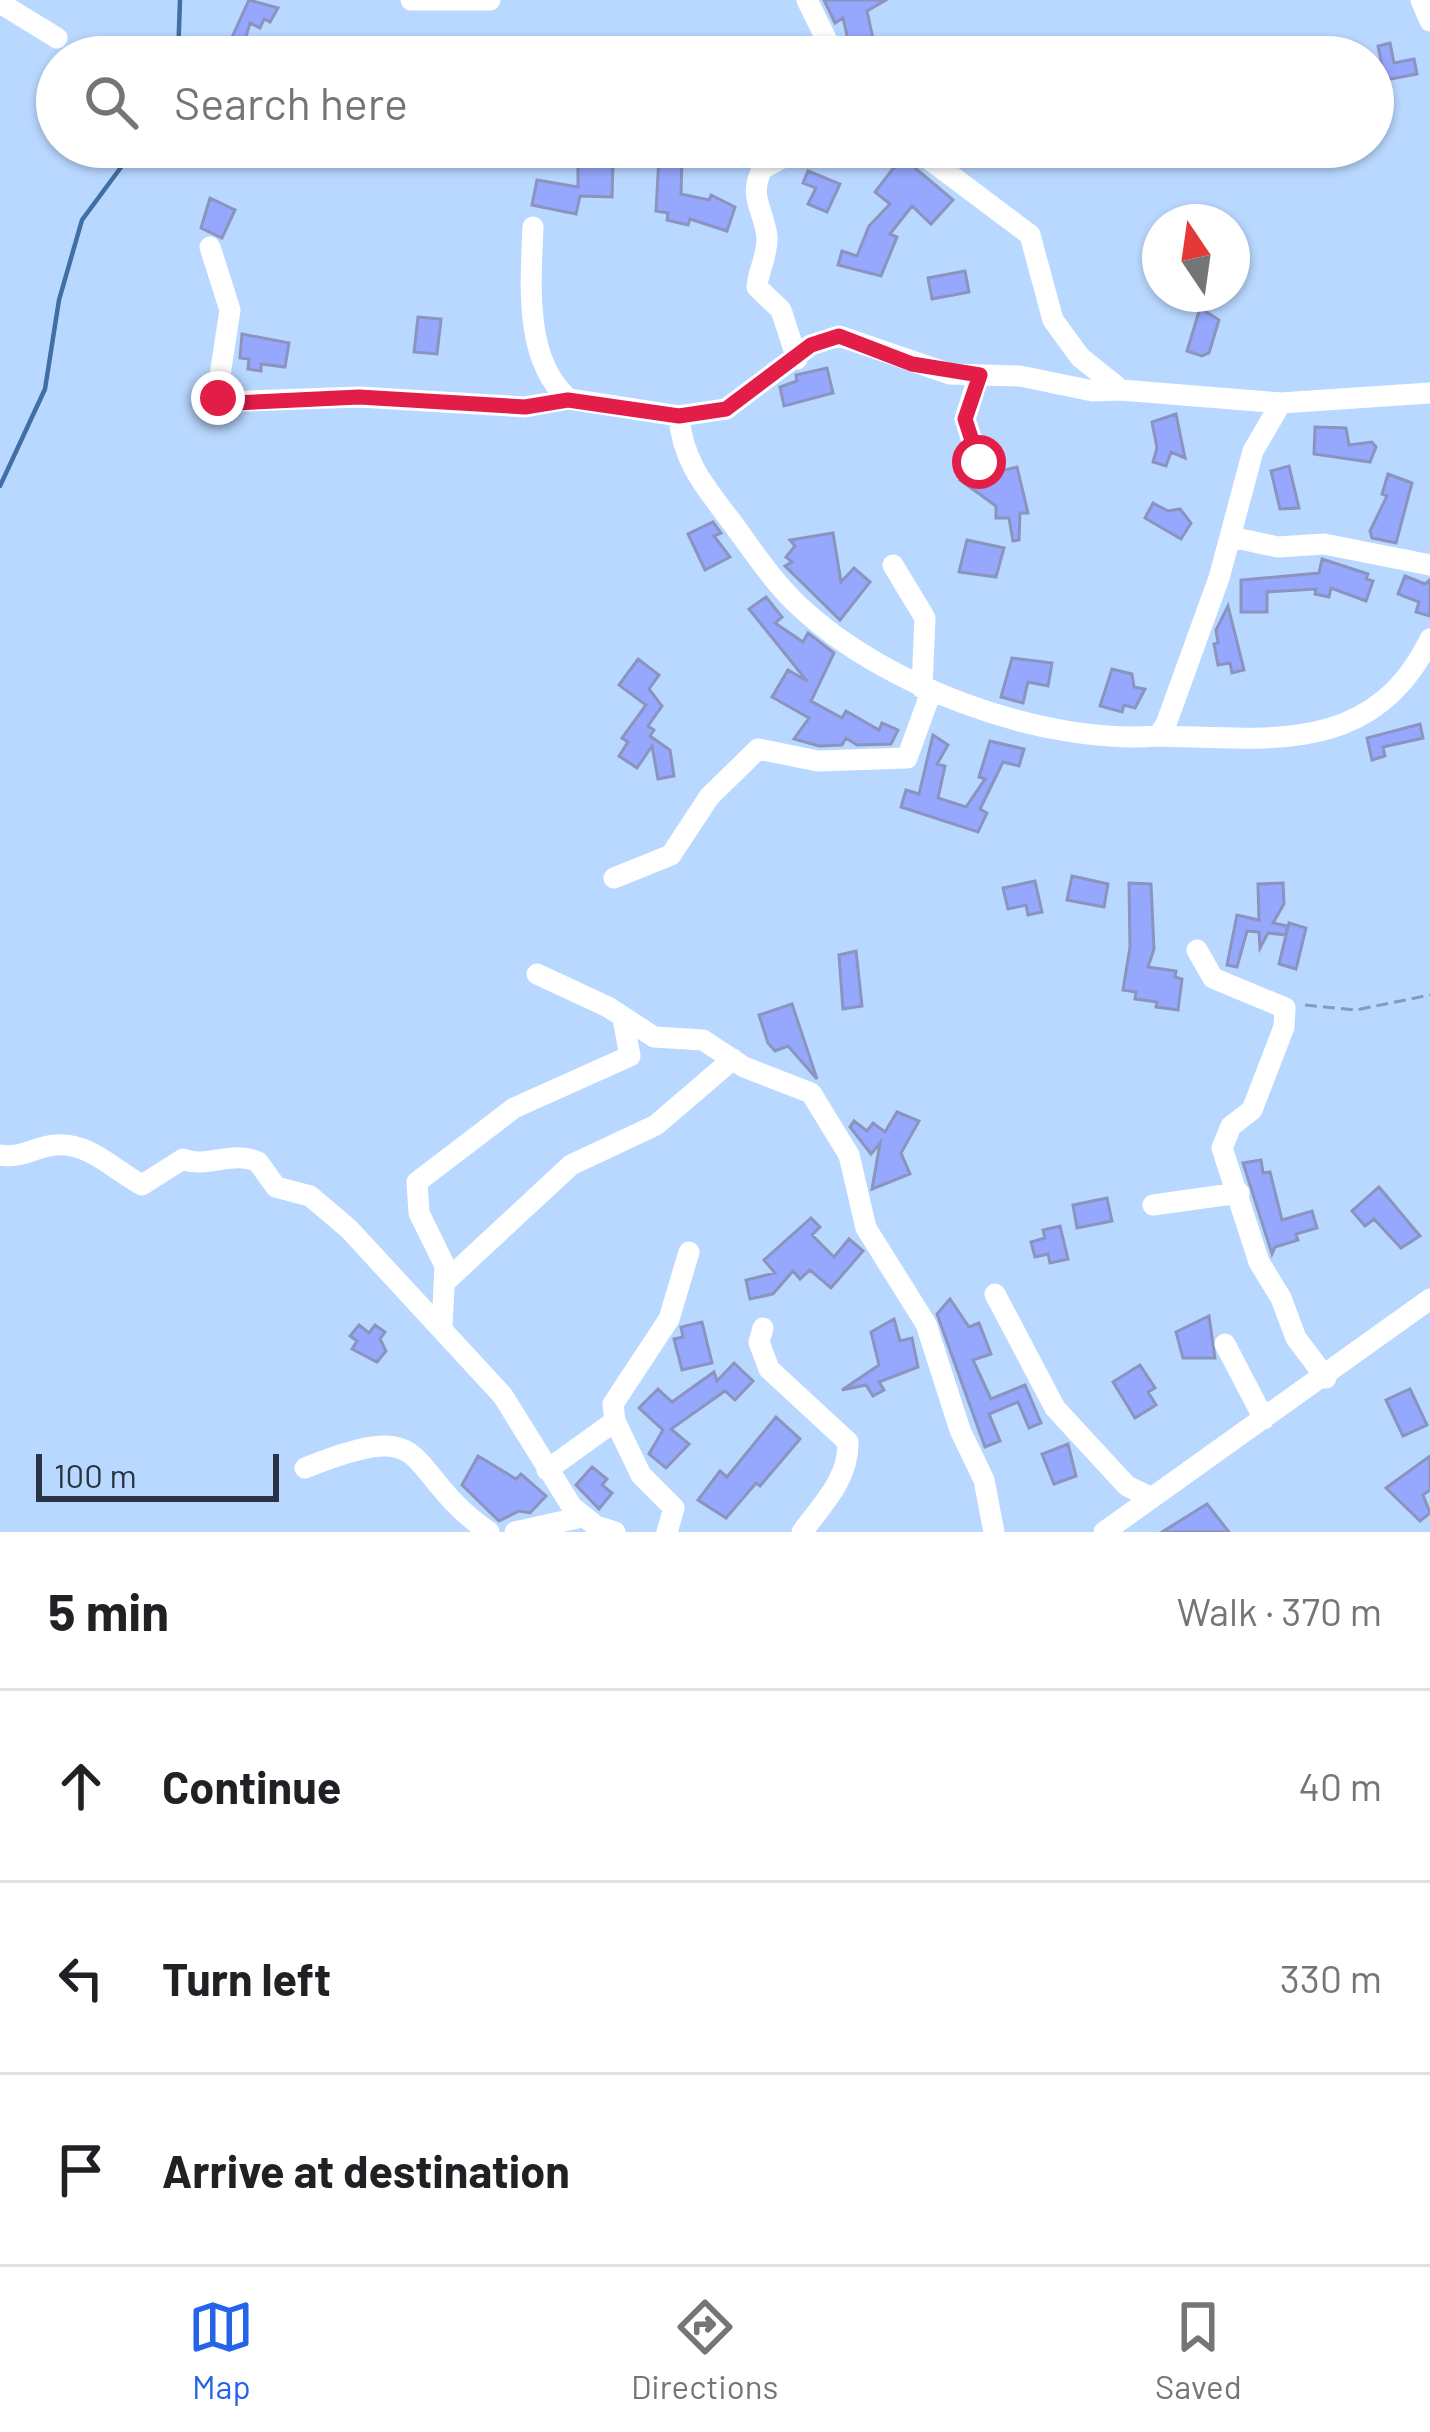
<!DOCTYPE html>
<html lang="en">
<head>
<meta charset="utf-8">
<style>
	body { margin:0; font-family:Barlow,sans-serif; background:#f2f2f2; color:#202124 }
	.compass { position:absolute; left:1142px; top:204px; width:108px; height:108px; border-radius:50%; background:#fff; box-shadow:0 3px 9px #0004; rotate:347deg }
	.scale { position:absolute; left:36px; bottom:30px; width:243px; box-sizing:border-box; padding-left:12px; border:6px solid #283443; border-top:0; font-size:33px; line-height:42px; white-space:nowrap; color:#283443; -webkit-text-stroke:9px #b9d8ff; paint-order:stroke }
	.stop { position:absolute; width:36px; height:36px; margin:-27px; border:9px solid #e11d48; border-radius:50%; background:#fff }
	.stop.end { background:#e11d48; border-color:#fff; box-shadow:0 3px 12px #0008 }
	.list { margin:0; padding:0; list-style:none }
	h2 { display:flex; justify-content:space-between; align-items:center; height:156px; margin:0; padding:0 48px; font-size:51px }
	h2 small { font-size:39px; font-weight:400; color:#757577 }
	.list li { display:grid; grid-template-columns:78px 1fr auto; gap:36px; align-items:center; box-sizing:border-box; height:192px; padding:0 48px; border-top:3px solid #e0e0e0 }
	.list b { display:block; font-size:45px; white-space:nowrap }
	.list em { font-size:39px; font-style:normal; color:#757577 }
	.icon { flex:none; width:66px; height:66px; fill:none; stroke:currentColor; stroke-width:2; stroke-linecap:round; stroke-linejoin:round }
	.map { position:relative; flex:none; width:1430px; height:1532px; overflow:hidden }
	.search { position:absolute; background:#fff; box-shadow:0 3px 9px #0004; left:36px; right:36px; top:36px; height:132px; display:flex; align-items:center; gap:30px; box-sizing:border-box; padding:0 42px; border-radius:66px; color:#757577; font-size:45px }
	.sheet { height:732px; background:#fff }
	nav { display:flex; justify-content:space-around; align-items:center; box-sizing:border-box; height:168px; border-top:3px solid #e0e0e0; background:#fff; font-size:33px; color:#757577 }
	nav a { display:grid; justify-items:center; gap:6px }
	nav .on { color:#2563eb }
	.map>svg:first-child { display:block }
</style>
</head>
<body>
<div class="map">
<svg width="1430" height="1532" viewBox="0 0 1430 1532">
	<rect width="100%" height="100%" fill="#b9d8ff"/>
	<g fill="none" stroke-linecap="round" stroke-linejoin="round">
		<path stroke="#416ea4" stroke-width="4.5" d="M178,57L180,0
			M0,486L45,389L59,300L82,220L136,147"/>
	</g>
	<path fill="#96a8fd" stroke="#8a94be" stroke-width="3" d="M249,0L278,8L270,22L264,19L260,28L250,23L240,57H223Z
		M824,0H886L867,11L877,57H852L843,18L835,23Z
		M1390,43L1394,63L1414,59L1417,74L1385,80L1378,46Z
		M659,157L682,158L681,194L709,200L711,195L735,207L727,231L690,219L688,225L667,220L668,213L656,211Z
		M902,157L953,200L931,224L912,206L890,234L897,237L881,276L838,265L842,251L857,256L869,226L890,204L875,192Z
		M578,162L613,163L612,197L580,196L576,214L532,205L537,180L578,187Z
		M808,171L840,184L827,212L808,204L816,188L803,183Z
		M210,198L235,210L222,238L201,228Z
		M965,271L969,292L932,299L928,278Z
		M1200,308L1219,320L1209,353L1202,356L1187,351Z
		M418,317L441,319L437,354L414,352Z
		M242,334L289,343L285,367L261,364V371L248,369L249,359L240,358Z
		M827,368L833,393L784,406L780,387L797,381L796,375Z
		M1176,414L1185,458L1171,452L1166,466L1153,462L1157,448L1152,422Z
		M1315,427L1346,428L1349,445L1372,442L1376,447L1370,462L1314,454Z
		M1001,465L997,472L1017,467L1028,513H1020L1019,540L1013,541L1009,518H996V506L960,480L966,469L982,476Z
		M1289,466L1299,508L1280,509L1271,471Z
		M1388,474L1412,483L1396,543L1372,538L1370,531L1387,496L1382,494Z
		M1153,503L1168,511L1180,509L1191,523L1181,539L1145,518Z
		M713,522L721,533L714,536L730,557L705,570L688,534Z
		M833,533L841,582L854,568L870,582L840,620L785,566L792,562L786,557L795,546L790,540Z
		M967,540L1004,548L996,577L959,572Z
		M1322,559L1368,574L1366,579L1373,581L1366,601L1331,588L1329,597L1315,594L1316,589L1267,592V612H1241V580L1319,573Z
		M1405,576L1425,584L1430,580V616L1416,612L1419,602L1398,594Z
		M766,597L782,617L775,623L803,642L808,633L834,653L811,701L842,718L846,711L879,730L882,723L898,730L891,744L857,745L846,738L842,745L819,746L794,739L809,718L772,697L788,670L807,681L749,609Z
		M1228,606L1244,670L1232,673L1230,663L1218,665L1214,644L1218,643L1216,630Z
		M1012,658L1052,663L1048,686L1028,682L1023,703L1001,697Z
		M638,659L659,675L649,689L662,706L648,726L654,730L650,736L670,750L674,776L658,779L652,746L637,768L619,756L628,742L622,738L646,705L619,685Z
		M1112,669L1132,674L1134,687L1145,689L1135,708L1124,705L1122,712L1100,706Z
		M1420,724L1423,738L1383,747L1385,756L1372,760L1367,738Z
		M933,735L948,745L937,764L945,766L938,798L966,807L985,779L979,777L990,741L1024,749L1019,766L1003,762L980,809L987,813L978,832L901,807L906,790L919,794Z
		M1072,876L1108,884L1104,907L1067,900Z
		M1035,881L1042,912L1028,915L1026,905L1008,909L1003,888Z
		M1129,883L1151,884L1154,949L1148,967L1176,971L1175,977L1182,979L1178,1010L1156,1007L1157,1002L1135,999L1136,992L1123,990L1130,947Z
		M1283,883L1284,904L1273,923L1287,926L1286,935L1268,933L1260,948L1259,932L1247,931L1237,967L1227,965L1237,915L1259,920L1258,884Z
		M1289,923L1306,928L1296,969L1279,964Z
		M856,951L862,1006L843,1009L839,955Z
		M792,1004L817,1079L788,1046L775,1051L768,1043L759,1015Z
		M897,1112L919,1121L901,1153L910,1174L872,1189L880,1143L871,1154L850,1127L854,1121L867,1131L873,1123L885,1132Z
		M1261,1160L1263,1173L1270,1172L1282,1220L1312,1211L1317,1228L1296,1234L1298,1240L1275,1247L1272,1254L1243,1163Z
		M1379,1187L1420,1236L1401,1248L1374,1219L1365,1226L1352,1211Z
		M1107,1198L1112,1221L1077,1228L1073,1205Z
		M811,1218L820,1227L812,1235L834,1257L849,1239L863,1251L831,1288L810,1270L800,1279L793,1271L773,1294L750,1299L746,1280L775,1273L764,1260Z
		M1060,1226L1068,1259L1050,1263L1048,1254L1035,1257L1031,1242L1045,1238L1043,1230Z
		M950,1299L969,1327L979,1323L991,1354L973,1360L991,1399L1025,1385L1041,1423L1029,1428L1018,1402L989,1414L1000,1441L985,1447L937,1314Z
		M1209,1316L1215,1358H1183L1176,1332Z
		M894,1319L900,1341L912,1338L918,1367L879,1382L884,1390L873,1396L866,1385L842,1390L879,1365L871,1332Z
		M702,1322L712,1363L682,1370L674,1339L683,1337L681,1327Z
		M359,1325L369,1333L375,1325L385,1332L380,1339L386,1351L377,1362L352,1349L357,1341L350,1336Z
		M734,1363L753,1381L735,1400L725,1391L671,1429L689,1444L666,1468L649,1454L663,1430L639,1408L658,1389L672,1402L714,1372L717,1381Z
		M1140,1365L1155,1388L1148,1392L1156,1405L1135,1418L1113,1382Z
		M1410,1389L1427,1425L1403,1436L1386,1400Z
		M776,1417L800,1439L760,1486L756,1483L726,1518L698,1500L720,1471L727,1477Z
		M1068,1444L1076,1476L1054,1484L1042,1454Z
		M478,1456L516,1479L521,1474L546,1496L530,1513L519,1511L499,1521L462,1485Z
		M1430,1456V1490L1423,1495L1430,1513L1420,1521L1386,1488Z
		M592,1467L607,1479L602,1485L612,1493L599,1509L576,1485Z
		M1207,1504L1229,1532H1162Z"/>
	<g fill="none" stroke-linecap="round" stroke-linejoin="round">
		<path stroke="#839bb9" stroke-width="3" stroke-dasharray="12 6" stroke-linecap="butt" d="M1305,1005L1356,1010L1430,995"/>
		<path stroke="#fff" stroke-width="21" d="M411,0H490
			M807,0L835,57
			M1421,0L1430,21
			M0,3L57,38
			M913,147L1030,235L1053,320L1080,357L1121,390L1281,403L1430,393
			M533,227C531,280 523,361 569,399L679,416L726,409L811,345L839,336L950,374L1020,376L1093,391L1121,390
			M210,247L230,310L218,388L223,402L359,397L525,407L569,399
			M797,359L781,310L757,287C758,271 768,255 767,237C764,209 748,198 762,169L802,147
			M679,416C682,460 705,487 731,521C753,551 773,582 800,607C884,686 1042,745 1158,736L1166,724L1219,578L1253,451L1281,403
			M979,462L965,419L979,375
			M1231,537L1278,547L1324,544L1430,565
			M893,565L925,618L922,688
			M1158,736C1266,738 1373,757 1430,639
			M614,878L671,855L709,797L758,749L818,761L907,758L931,692
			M1197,950L1213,978L1285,1008L1284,1027L1252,1110L1231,1126L1222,1148L1259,1262L1281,1298L1296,1338L1326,1378
			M537,974L608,1007L654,1037L703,1040L744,1067L811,1093L849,1155L866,1228L926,1324L960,1430L984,1480L994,1532
			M0,1155C23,1159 35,1146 56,1145C89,1142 115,1171 142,1185L183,1159C207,1169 232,1150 258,1162L276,1187L310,1196L349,1229L503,1396L572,1507L596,1526L615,1532
			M1153,1205L1239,1193
			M445,1282L571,1165L656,1125L733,1059
			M995,1294L1055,1408L1127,1486L1148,1496
			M442,1327L445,1266L419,1213L417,1182L514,1108L630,1056L623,1018
			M763,1328L759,1342L769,1369L848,1442C849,1478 823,1504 802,1532
			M1225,1344L1264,1419
			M615,1421L641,1475L674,1508L667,1532
			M305,1468C440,1414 398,1469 489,1532
			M547,1470L615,1421L613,1404L669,1319L689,1252
			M515,1532L582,1517
			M1104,1532L1430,1299"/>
	</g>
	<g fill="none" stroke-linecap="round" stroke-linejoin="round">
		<path stroke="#e11d48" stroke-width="15" d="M218,398L235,403L359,397L525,407L568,400L679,416L726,409L811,345L839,336L912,364L980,375L965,419L979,462"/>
	</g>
</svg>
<svg class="compass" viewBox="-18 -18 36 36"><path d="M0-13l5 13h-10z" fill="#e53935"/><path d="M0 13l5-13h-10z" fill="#757577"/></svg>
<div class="scale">100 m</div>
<div class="stop" style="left:979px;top:462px"></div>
<div class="stop end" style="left:218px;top:398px"></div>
<div class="search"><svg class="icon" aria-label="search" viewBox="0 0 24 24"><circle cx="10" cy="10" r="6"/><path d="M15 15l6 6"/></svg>Search here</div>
</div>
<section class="sheet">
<h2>5 min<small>Walk · 370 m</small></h2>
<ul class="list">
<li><svg class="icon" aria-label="ahead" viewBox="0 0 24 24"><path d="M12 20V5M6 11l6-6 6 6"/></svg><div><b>Continue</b></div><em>40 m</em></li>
<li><svg class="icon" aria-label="left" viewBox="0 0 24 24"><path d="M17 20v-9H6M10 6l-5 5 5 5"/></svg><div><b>Turn left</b></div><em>330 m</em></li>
<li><svg class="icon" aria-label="arrive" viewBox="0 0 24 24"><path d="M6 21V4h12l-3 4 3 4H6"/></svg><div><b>Arrive at destination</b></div></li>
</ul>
</section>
<nav>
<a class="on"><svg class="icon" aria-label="map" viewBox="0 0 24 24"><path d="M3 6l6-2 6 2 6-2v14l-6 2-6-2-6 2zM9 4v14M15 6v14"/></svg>Map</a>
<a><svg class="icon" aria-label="directions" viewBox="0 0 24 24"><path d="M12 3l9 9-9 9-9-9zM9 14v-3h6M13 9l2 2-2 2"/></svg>Directions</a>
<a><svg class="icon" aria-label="saved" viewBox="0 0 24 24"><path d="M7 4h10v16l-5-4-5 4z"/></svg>Saved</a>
</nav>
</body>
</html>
